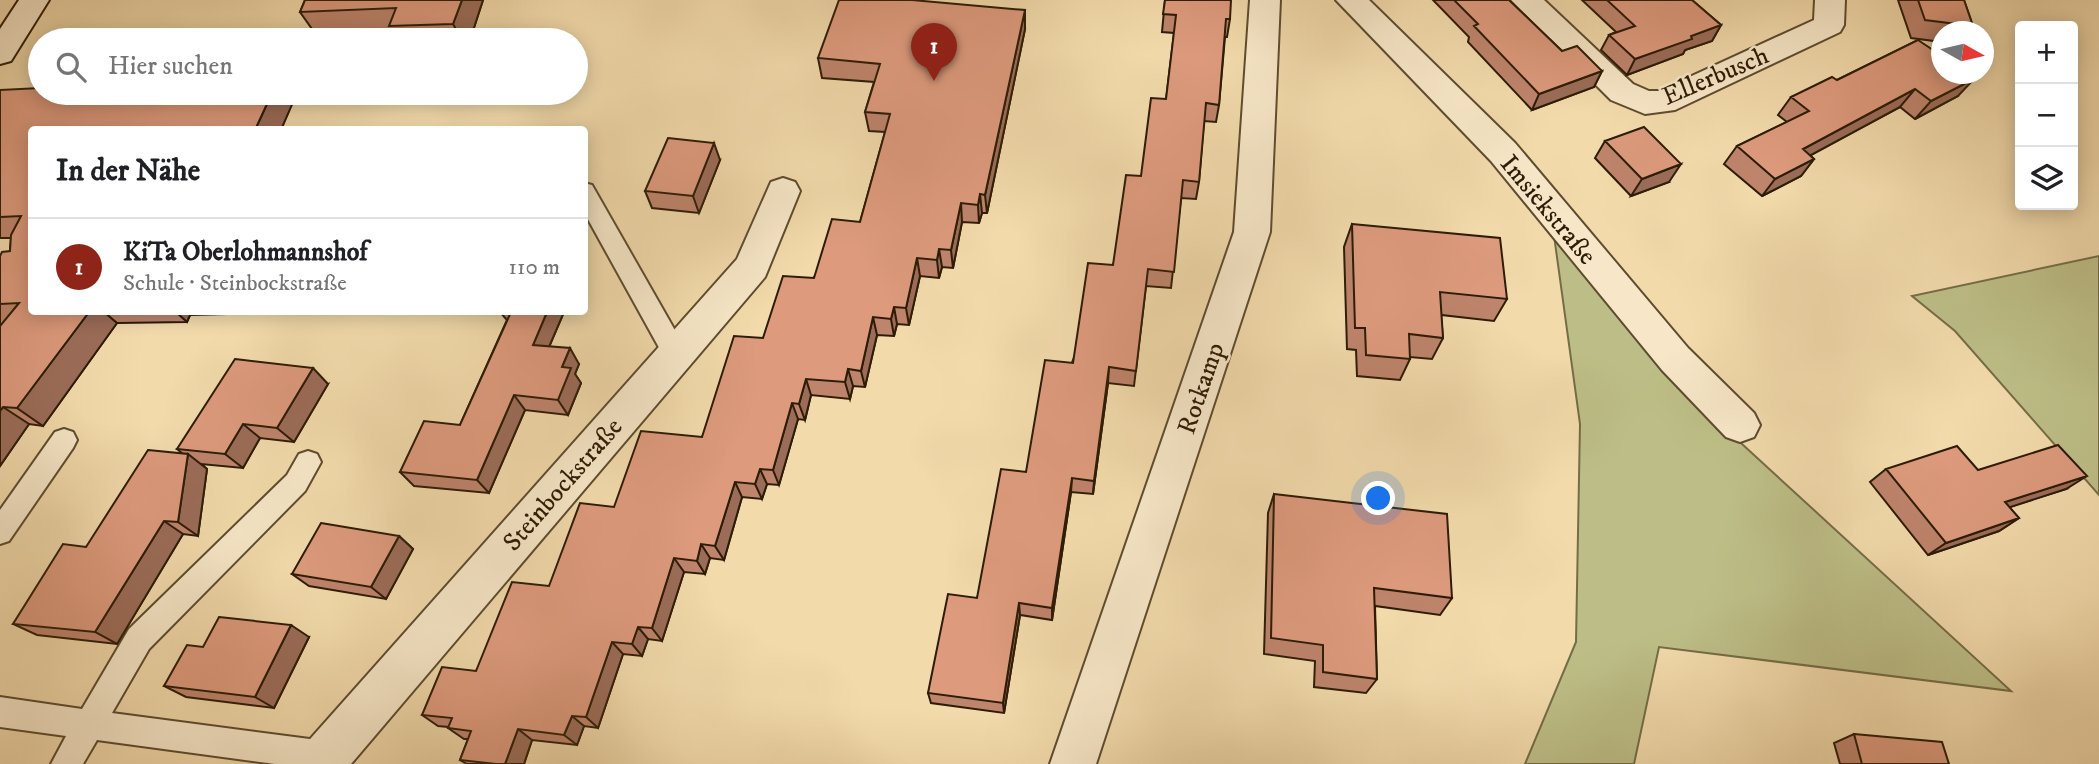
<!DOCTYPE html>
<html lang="de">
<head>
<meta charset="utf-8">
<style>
	body { margin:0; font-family:"IM FELL DW Pica",serif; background:#f6f6f6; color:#202124 }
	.controls { position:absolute; right:21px; top:21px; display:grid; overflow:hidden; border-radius:7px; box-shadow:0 4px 18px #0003 }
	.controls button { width:63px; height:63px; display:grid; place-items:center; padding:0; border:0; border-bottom:2px solid #e0e0e0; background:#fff; color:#202124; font:35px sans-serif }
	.compass { position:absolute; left:1931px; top:21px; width:63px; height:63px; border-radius:50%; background:#fff; box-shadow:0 4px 18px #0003; rotate:98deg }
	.you { position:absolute; left:1379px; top:499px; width:24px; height:24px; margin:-18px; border:5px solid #fff; border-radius:50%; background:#1a73e8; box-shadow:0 0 0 10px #1a73e833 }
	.badge { display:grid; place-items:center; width:46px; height:46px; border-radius:50%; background:#8f2418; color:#fff; font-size:23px; font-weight:700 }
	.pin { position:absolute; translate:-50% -58px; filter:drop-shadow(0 2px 4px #0008) }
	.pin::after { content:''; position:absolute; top:37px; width:24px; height:21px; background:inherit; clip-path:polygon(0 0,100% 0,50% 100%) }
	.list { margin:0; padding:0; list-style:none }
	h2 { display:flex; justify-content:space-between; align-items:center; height:91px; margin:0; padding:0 28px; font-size:30px }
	h2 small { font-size:23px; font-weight:400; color:#757577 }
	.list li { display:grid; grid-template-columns:46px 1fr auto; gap:21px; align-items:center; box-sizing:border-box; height:98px; padding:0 28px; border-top:2px solid #e0e0e0 }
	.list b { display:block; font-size:26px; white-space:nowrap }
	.list p { margin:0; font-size:23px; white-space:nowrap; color:#757577 }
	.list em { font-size:23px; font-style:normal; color:#757577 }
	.icon { flex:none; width:38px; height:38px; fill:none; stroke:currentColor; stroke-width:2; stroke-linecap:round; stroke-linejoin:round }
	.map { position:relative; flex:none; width:2099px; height:764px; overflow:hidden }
	.search { position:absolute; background:#fff; box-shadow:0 4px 18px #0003; left:28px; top:28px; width:560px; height:77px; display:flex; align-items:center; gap:18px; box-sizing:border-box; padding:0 24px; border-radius:38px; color:#757577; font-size:26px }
	.panel { position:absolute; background:#fff; box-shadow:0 4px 18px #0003; left:28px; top:126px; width:560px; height:189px; border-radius:7px }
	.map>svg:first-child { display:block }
</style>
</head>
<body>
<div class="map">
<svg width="2099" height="764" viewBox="0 0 2099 764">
	<rect width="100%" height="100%" fill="#f2daab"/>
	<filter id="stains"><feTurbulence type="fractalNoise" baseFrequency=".00286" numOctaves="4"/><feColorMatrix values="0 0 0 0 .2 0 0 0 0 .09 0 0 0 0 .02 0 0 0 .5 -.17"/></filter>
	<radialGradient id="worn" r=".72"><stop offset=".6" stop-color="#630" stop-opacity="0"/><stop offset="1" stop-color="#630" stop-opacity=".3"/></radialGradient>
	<path fill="#bdbe87" stroke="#756d46" stroke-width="2" d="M1552,221L1717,421L2011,691L1659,647L1634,764H1525L1576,642L1580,424Z
		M2099,256V495L1955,331L1912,296Z"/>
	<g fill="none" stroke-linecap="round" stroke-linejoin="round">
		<g stroke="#5e4c2f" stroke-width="4">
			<path id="lane" d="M584,183L592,185L685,348L688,355L685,362L676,365L667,362L584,212Z
				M64,429L73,432L77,440L73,448L9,541L0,544V510L55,432Z
				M308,451L317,454L321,462L305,491L149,649L112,713L325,741L336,745L340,756L337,764H275L97,740L83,764H51L66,736L0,727V697L82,709L129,629L287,475L299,454Z"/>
		</g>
		<g stroke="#5e4c2f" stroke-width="4">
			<path id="street" d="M1250,0H1280L1270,232L1096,764H1050L1234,232Z
				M1336,0H1369L1515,143L1688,348L1754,413L1760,425L1754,437L1740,442L1726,437L1662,370L1491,161Z
				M1511,0H1544L1633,84L1649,91H1659L1814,20L1815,0H1845L1844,25L1840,32L1675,110L1645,114L1611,100Z
				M783,178L795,182L800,191L765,277L351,764H297L303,747L737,259L771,182Z"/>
		</g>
		<g stroke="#2d1c06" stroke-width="4">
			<path id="secondary" d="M19,0H49L11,61L0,64V29Z"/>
		</g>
		<use href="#lane" fill="#f7e7c8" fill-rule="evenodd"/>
		<use href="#street" fill="#f7e7c8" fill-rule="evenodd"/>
		<use href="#secondary" fill="#f7e7c8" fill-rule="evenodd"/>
	</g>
	<path fill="#be846c" stroke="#2d1c06" stroke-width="2" d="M305,0H483L470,40H397L393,34L317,36L300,12Z
		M1165,0L1230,19L1227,37H1225L1219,105L1216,122L1204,121L1199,182L1196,199L1181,198L1171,288L1146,286L1134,386L1108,383L1093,494L1071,492L1052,620L1020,615L1004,713L931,703L928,693L977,598L1026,472L1113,265L1166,99L1174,33L1162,32Z
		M1433,0H1509L1562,51L1602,71L1594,87L1532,110L1468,42L1469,37Z
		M1582,0H1692L1721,25L1712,41L1685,50L1683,54L1627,75L1601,50L1609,35L1616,32Z
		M1898,0H1964L1973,26L1969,32H1942V42L1911,38Z
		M1025,29L987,213H982L979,223L962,222L953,268L942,267L939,278L920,276L909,325L897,324L894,336L877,335L865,387L853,386L850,399L811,395L805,420L798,419L779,485L767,484L762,499L742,497L724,560L710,558L705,574L684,572L662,641L648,639L642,656L623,654L598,728L584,726L577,745L532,740L524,764H467L460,760L468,739H464L448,728V727L438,726L422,715L476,671L549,586L614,507L702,437L763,338L860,222L885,132L869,131L865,112L874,82L822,78L818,58Z
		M1918,40L1958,96L1915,119L1900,107L1810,155L1814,159L1801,176L1762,196L1724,164L1737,146L1787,122L1778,115L1791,97L1837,80Z
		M0,90L40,93H288L294,100L32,130V312H229L227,314L190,315L187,322L117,323L43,426L29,424L0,466V326L2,324H0V256L10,251L11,238H0Z
		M1605,141L1669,182L1631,196L1595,158Z
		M720,160L699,213L652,208L645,191Z
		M1352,224L1507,299L1494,321L1441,315L1443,338L1432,359L1410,357V359L1400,380L1357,376L1356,350L1347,349L1344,247Z
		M500,312H564L549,347L579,364L575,374L581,383L568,415L525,410L489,493L414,486L400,472L460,425L507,320Z
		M328,384L294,442L260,438L243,468L201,464L207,469L198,536L183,534L117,644L37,635L13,624L86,547L183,454L177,449Z
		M1886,469L1978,470L2066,489L2009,507L2019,518L1999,531L1928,555L1870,482Z
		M1274,494L1452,598L1440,615L1375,606L1377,679L1366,693L1314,687L1315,661L1264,654L1268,513Z
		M399,536L413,549L386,599L309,586L292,574Z
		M309,637L274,708L186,697L164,686L203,647Z
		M1854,734L1949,764H1840L1834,743Z"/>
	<path fill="#9b6c58" stroke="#2d1c06" stroke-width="2" d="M462,0H483L470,40H462L453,24Z
		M1025,10V29L987,213L985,195Z
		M1721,25L1712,41L1685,50L1683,54L1627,75L1635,59L1691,36Z
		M1602,71L1594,87L1532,110L1539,94Z
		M1974,79L1958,96L1915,119L1931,101Z
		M1915,89L1900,107L1789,167L1803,149Z
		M272,93H288L294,100L281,130H255Z
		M714,143L720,160L699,213L693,196Z
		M1814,159L1801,176L1762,196L1775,179Z
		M1681,164L1669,182L1631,196L1642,179Z
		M980,194L982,213L979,223L978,205Z
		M961,203L962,222L953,268L951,250Z
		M939,249L942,267L939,278L937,260Z
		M917,258L920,276L909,325L906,308Z
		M894,307L897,324L894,336L891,319Z
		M89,312H104L117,323L43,426L17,408Z
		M176,312H186L190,315L187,322Z
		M547,312H564L543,361L533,345Z
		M873,317L877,335L865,387L861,371Z
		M570,348L579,364L575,374L581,383L568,415L558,400L562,367Z
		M1109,367L1108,383L1093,494L1094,481Z
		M313,368L328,384L294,442L277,428Z
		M848,369L853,386L850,399L845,382Z
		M806,379L811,395L805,420L799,404Z
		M514,395L525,410L489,493L477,480Z
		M792,403L798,419L779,485L773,470Z
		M3,407L29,424L0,466V411Z
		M243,424L260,438L243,468L225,454Z
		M188,454L207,469L198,536L178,522Z
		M760,469L767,484L762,499L755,484Z
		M2087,476L2066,489L1986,515L2005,502Z
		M1072,478L1071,492L1052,620V608Z
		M735,482L742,497L724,560L715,546Z
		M2019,518L1999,531L1928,555L1946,543Z
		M164,521L183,534L117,644L95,632Z
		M399,536L413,549L386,599L371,587Z
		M701,544L710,558L705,574L697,561Z
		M674,558L684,572L662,641L652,628Z
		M1019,603L1020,615L1004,713L1003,703Z
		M291,625L309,637L274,708L255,697Z
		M638,627L648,639L642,656L632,644Z
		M612,642L623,654L598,728L586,717Z
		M572,716L584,726L577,745L564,735Z
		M518,729L532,740L524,764H505Z"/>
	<path fill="#dd9a7d" stroke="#2d1c06" stroke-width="2" d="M305,0H462L453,24L389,26L396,8L300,12Z
		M839,0H912L1025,10L985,195L980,194L978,205L961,203L951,250L939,249L937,260L917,258L906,308L894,307L891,319L873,317L861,371L848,369L845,382L806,379L799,404L792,403L773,470L760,469L755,484L735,482L715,546L701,544L697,561L674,558L652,628L638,627L632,644L612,642L586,717L572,716L564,735L518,729L505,764H496L460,760L471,731L448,728L452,718L422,715L442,667L476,671L512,582L549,586L580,503L614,507L641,431L702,437L734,336L763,338L783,276L814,278L832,219L860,222L890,114L865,112L880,64L818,58Z
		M1165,0H1231L1230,19H1226L1219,105L1206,103L1199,182L1183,180L1174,272L1148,269L1136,371L1109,367L1094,481L1072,478L1052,608L1019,603L1003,703L928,693L948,594L977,598L1001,469L1026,472L1045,360L1073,363L1088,263L1113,265L1126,175L1141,176L1151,98L1166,99L1176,15L1163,14Z
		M1454,0H1509L1562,51L1577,46L1602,71L1539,94L1474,26L1478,24Z
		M1607,0H1692L1721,25L1691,36L1692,39L1635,59L1609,35L1635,26Z
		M1918,0H1964L1973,26L1925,20Z
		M1918,40L1942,56V74H1966L1974,79L1931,101L1915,89L1803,149L1814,159L1775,179L1737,146L1809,111L1791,97L1832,77L1837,80Z
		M40,88V93H272L255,130H32V312H89L17,408L3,407L0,411V326L19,303L0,304V256L2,252L10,251L11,235L21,216L0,217V90Z
		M1644,127L1681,164L1642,179L1605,141Z
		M668,138L714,143L693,196L645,191Z
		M1352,224L1500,238L1507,299L1440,292L1443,338L1409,334L1410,359L1366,355L1365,328H1355Z
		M511,312H547L533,345L570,348L562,367L571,368L558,400L514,395L477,480L400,472L424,421L460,425Z
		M235,359L313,368L277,428L243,424L225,454L177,449Z
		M2058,445L2087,476L2005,502L2019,518L1946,543L1886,469L1957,446L1978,470Z
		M148,450L188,454L178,522L164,521L95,632L13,624L63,544L86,547Z
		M1274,494L1447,514L1452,598L1374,588L1377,679L1323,672V645L1271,638Z
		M321,523L399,536L371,587L292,574Z
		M219,617L291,625L255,697L164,686L187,645L203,647Z
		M1854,734L1942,742L1949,764H1862Z"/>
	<g text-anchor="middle" stroke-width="5" stroke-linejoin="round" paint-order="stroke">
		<g font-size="26" fill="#2d1c06" stroke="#f7e7c8">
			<text transform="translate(1715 75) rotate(-23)" y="9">Ellerbusch</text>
			<text transform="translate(1549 209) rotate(50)" y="9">Imsiekstraße</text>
			<text transform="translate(1200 388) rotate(-71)" y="9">Rotkamp</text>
			<text transform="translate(562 484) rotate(-49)" y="9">Steinbockstraße</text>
		</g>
	</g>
	<rect width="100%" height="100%" filter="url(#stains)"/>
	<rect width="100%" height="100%" fill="url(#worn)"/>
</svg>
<div class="controls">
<button>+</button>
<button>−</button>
<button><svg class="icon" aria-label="layers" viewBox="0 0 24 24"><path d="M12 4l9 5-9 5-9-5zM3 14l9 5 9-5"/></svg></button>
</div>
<svg class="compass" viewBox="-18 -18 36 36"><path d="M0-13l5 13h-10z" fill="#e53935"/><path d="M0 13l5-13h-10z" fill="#757577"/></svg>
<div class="you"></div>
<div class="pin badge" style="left:934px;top:81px">1</div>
<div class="search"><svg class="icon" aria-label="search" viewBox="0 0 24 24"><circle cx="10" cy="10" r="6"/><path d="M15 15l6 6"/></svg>Hier suchen</div>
<section class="panel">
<h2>In der Nähe<small></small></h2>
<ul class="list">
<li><span class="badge">1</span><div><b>KiTa Oberlohmannshof</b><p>Schule · Steinbockstraße</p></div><em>110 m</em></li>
</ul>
</section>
</div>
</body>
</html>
